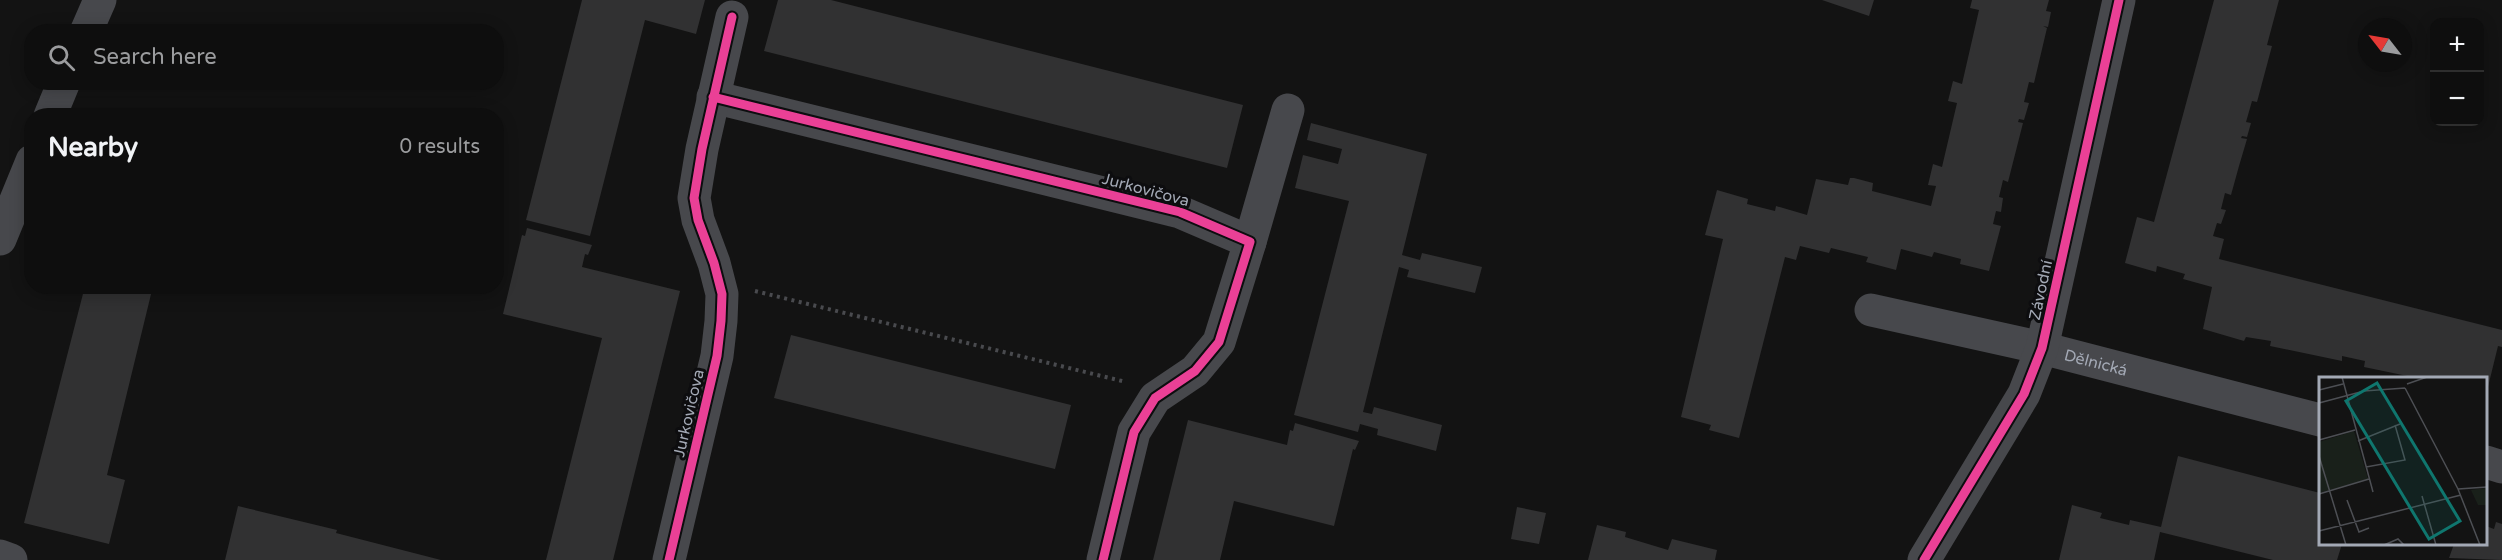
<!DOCTYPE html>
<html lang="en">
<head>
<meta charset="utf-8">
<style>
	body { margin:0; font-family:"Varela Round",sans-serif; background:#171717; color:#f1f3f6 }
	.controls { position:absolute; right:18px; top:18px; display:grid; overflow:hidden; border-radius:12px; box-shadow:0 3px 15px #0003 }
	.controls button { width:54px; height:54px; display:grid; place-items:center; padding:0; border:0; border-bottom:2px solid #2e2e2e; background:#0e0e0e; color:#f1f3f6; font:30px sans-serif }
	.compass { position:absolute; left:2358px; top:18px; width:54px; height:54px; border-radius:50%; background:#0e0e0e; box-shadow:0 3px 15px #0003; rotate:301deg }
	.list { margin:0; padding:0; list-style:none }
	h2 { display:flex; justify-content:space-between; align-items:center; height:78px; margin:0; padding:0 24px; font-size:26px }
	h2 small { font-size:20px; font-weight:400; color:#9b9c9e }
	.icon { flex:none; width:33px; height:33px; fill:none; stroke:currentColor; stroke-width:2; stroke-linecap:round; stroke-linejoin:round }
	.map { position:relative; flex:none; width:2502px; height:560px; overflow:hidden }
	.search { position:absolute; background:#0e0e0e; box-shadow:0 3px 15px #0003; left:24px; top:24px; width:480px; height:66px; display:flex; align-items:center; gap:15px; box-sizing:border-box; padding:0 21px; border-radius:24px; color:#9b9c9e; font-size:22px }
	.panel { position:absolute; background:#0e0e0e; box-shadow:0 3px 15px #0003; left:24px; top:108px; width:480px; height:186px; border-radius:24px }
	.map>svg:first-child { display:block }
</style>
</head>
<body>
<div class="map">
<svg width="2502" height="560" viewBox="0 0 2502 560">
	<rect width="100%" height="100%" fill="#131313"/>
	<path fill="#313132" d="M582,0H705L696,34L645,20L590,236L526,220Z
		M778,0H831L1243,105L1227,168L764,51Z
		M1822,0H1874L1869,16Z
		M1972,0H2049L2046,11L2051,12L2048,27L2043,26L2047,28L2034,83L2029,82L2024,102L2029,103L2024,120L2019,119L2018,122L2023,123L2008,182L2003,180L1999,197L2003,198L2001,212L1996,211L1993,224L2001,226L1989,271L1960,264L1961,259L1934,252L1932,257L1901,249L1896,270L1866,262L1868,257L1831,248L1829,253L1800,246L1796,260L1785,257L1739,438L1709,430L1711,425L1681,417L1723,239L1705,235L1717,190L1748,199L1747,204L1775,211L1776,206L1807,215L1816,179L1848,185L1850,178H1854L1873,183L1872,191L1931,206L1936,186L1928,185L1933,164L1942,167L1957,103L1948,101L1953,81L1962,84L1979,10L1970,8Z
		M2214,0H2279L2267,45L2272,46L2257,102L2252,101L2246,122L2251,123L2247,137L2242,136L2241,138L2247,139L2239,166L2231,195L2225,193L2221,209L2226,210L2221,224L2217,223L2213,236L2224,239L2219,259L2502,330V347L2498,346L2486,395V378H2417L2364,367L2365,361L2342,356V361L2270,346L2271,341L2246,337L2244,341L2203,329L2212,287L2183,279L2185,274L2157,266L2156,272L2125,263L2137,217L2154,222Z
		M1311,123L1427,154L1402,255L1420,260L1422,253L1482,267L1475,293L1407,277L1409,270L1399,267L1363,412L1372,414L1374,407L1442,425L1436,451L1377,435L1378,429L1360,424L1358,432L1294,415L1349,201L1295,188L1303,155L1338,164L1342,149L1307,140Z
		M527,228L592,245L588,255L585,254L582,267L680,291L613,560H546L602,338L503,314L522,235L525,236Z
		M85,286H153L107,475L125,480L109,544L24,523Z
		M791,335L1071,405L1055,469L774,398Z
		M1188,420L1287,445L1290,430L1293,431L1295,423L1359,441L1355,450L1353,449L1334,526L1234,501L1220,560H1153Z
		M2178,456L2320,493V544H2342L2337,560H2273L2160,532L2154,560H2059L2072,505L2102,513L2100,518L2129,525L2130,520L2161,527Z
		M238,506L337,530L336,533L441,560H225Z
		M1517,507L1546,513L1539,544L1511,539Z
		M2496,522L2502,524V560L2449,558L2454,544H2486V526L2494,529Z
		M1597,525L1626,532L1625,537L1668,550L1672,539L1717,550L1715,560H1588Z"/>
	<g fill="none" stroke-linecap="round" stroke-linejoin="round">
		<path stroke="#494a4e" stroke-width="4" stroke-dasharray="3 4.5" stroke-linecap="butt" d="M755,291L1126,382"/>
		<g stroke="#47484c" stroke-width="33">
			<path d="M86,32L100,0"/>
			<path d="M713,97L1180,212L1250,242L1219,342L1195,371L1155,398L1134,432L1103,560"/>
			<path d="M50,116L64,82"/>
			<path d="M0,239L32,161"/>
			<path d="M1250,242L1288,110"/>
			<path id="s1" d="M1871,310L2042,348L2320,420"/>
			<path d="M2486,462L2502,467"/>
			<path d="M0,556L11,560"/>
			<path d="M669,560L717,356L721,321L722,294L714,263L698,220L694,198L702,149L732,17"/>
			<path d="M1924,560L2024,394L2042,348L2119,0"/>
		</g>
		<g stroke="#0d0d0f" stroke-width="13">
			<path id="cycleway" d="M713,97L1180,212L1250,242L1219,342L1195,371L1155,398L1134,432L1103,560
				M669,560L717,356L721,321L722,294L714,263L698,220L694,198L702,149L732,17
				M1924,560L2024,394L2042,348L2119,0"/>
		</g>
		<use href="#cycleway" stroke="#ea4096" stroke-width="9"/>
	</g>
	<g text-anchor="middle" stroke-width="6" stroke-linejoin="round" paint-order="stroke">
		<g font-size="16" fill="#a3a9b5" stroke="#0d0d0f">
			<text transform="translate(1146 189) rotate(15)" y="6">Jurkovičova</text>
			<text transform="translate(2040 290) rotate(-78)" y="6">Závodní</text>
			<text dy="6" stroke="none"><textPath href="#s1" startOffset="231">Dělnická</textPath></text>
			<text transform="translate(688 413) rotate(-77)" y="6">Jurkovičova</text>
		</g>
	</g>
	<g transform="translate(2319 377)">
		<rect width="168" height="168" fill="#131313"/>
		<path d="M35,54L49,102L0,116V65ZM168,111V128H159L152,113Z" fill="#19201a"/>
		<path fill="none" stroke="#4d4f54" stroke-width="1.5" d="M23,0L54,115M88,7L108,0M86,11L139,112L161,168M0,13L24,7M0,26L45,14L86,11M0,63L36,53M39,64L81,47M0,79L27,168M47,90L86,83L76,48M139,112L168,110M0,117L50,102M103,119L117,168M28,123L40,155L50,151M0,154L142,118M65,168L79,162L85,168"/>
		<path fill="#0f766e" fill-opacity="0.15" stroke="#0f766e" stroke-width="3" d="M58,6L141,144L110,162L27,24Z"/>
		<rect width="168" height="168" fill="none" stroke="#a3a9b5" stroke-width="3"/>
	</g>
</svg>
<div class="controls">
<button>+</button>
<button>−</button>
</div>
<svg class="compass" viewBox="-18 -18 36 36"><path d="M0-13l5 13h-10z" fill="#e53935"/><path d="M0 13l5-13h-10z" fill="#9b9c9e"/></svg>
<div class="search"><svg class="icon" aria-label="search" viewBox="0 0 24 24"><circle cx="10" cy="10" r="6"/><path d="M15 15l6 6"/></svg>Search here</div>
<section class="panel">
<h2>Nearby<small>0 results</small></h2>
<ul class="list">
</ul>
</section>
</div>
</body>
</html>
